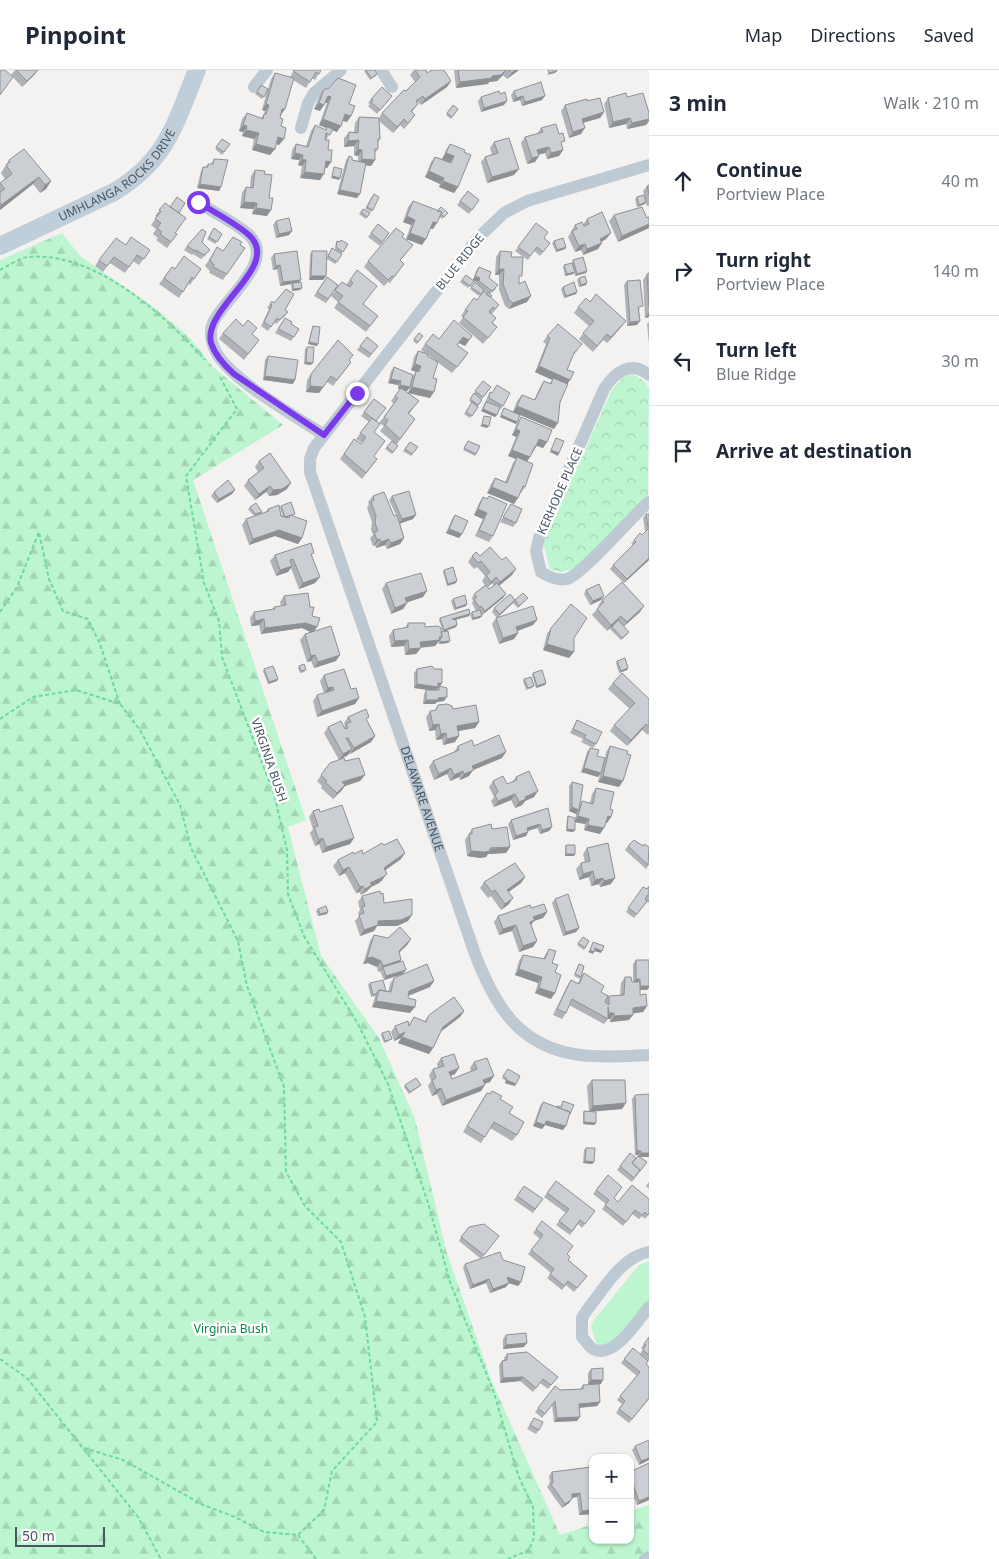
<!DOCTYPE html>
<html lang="en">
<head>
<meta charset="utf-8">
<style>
	body { margin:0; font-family:"Noto Sans",sans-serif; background:#f2f2f3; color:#1f2937 }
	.controls { position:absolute; right:15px; bottom:15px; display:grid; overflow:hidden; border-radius:10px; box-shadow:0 1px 4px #0004 }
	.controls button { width:45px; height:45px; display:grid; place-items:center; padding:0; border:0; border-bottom:1px solid #e0e1e3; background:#fff; color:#1f2937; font:25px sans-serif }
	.scale { position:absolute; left:15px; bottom:12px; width:90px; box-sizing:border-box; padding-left:5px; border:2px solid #475662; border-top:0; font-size:14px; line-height:18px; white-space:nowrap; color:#475662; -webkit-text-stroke:4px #fff; paint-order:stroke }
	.stop { position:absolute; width:15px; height:15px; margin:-11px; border:4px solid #7c3aed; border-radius:50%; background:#fff }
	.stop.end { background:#7c3aed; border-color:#fff; box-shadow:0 1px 5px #0008 }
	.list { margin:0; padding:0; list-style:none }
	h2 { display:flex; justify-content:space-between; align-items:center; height:65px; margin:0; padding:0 20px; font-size:21px }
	h2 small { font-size:16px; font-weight:400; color:#747a83 }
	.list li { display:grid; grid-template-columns:32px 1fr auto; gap:15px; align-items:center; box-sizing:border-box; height:90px; padding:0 20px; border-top:1px solid #e0e1e3 }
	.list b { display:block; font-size:19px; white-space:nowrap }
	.list p { margin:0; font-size:16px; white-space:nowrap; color:#747a83 }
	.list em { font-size:16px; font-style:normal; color:#747a83 }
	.icon { flex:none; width:28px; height:28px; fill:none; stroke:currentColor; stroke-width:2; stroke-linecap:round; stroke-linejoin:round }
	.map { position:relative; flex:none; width:649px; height:1489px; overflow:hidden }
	header { display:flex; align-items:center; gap:30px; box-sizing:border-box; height:70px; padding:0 25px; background:#fff; border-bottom:1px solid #e0e1e3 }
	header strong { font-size:24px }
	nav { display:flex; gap:28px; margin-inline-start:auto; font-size:18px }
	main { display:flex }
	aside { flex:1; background:#fff }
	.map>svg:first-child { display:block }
</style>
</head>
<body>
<header>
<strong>Pinpoint</strong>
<nav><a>Map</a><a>Directions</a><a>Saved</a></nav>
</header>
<main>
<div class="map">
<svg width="649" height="1489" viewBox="0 0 649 1489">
	<defs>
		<pattern id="forest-firs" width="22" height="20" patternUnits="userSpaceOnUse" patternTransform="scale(1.25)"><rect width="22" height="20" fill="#bcf5cf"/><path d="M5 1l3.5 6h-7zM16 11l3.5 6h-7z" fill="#a3d4b4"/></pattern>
		<pattern id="park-crowns" width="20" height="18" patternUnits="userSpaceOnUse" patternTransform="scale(1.25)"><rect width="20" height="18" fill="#bcf5cf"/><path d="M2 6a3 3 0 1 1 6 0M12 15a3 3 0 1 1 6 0" fill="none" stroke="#a3d4b4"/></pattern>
	</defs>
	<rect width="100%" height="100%" fill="#f4f1f1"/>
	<path fill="#bcf5cf" d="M649,1191V1243L609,1279L597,1275L591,1257L594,1250L639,1195Z"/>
	<path fill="url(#forest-firs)" d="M62,163L80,186L156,239L190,268L213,297L283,355L193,410L306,750L288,757L321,886L379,968L415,1049L446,1180L490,1307L560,1465L593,1454V1470H630V1441L649,1435V1489H0V190Z"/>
	<path fill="url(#park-crowns)" d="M634,305L644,311L649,318L648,426L578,497L562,502L550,499L543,473L612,320L624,306Z"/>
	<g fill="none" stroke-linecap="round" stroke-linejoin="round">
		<path stroke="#70d89f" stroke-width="2" stroke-dasharray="4 2.5" stroke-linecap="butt" d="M0,200C8,196 19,188 28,187C94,181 164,244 205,290
			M220,307L237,339L186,406L204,513L219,551L222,587L274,724L287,780L288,824L304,866L358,954L388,1014L428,1133L450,1212L494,1323L518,1405L533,1437L534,1468L529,1480L508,1489
			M0,542L17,517L39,462L49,509L63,541L88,549L100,574L120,634
			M0,649L33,627L76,620L120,634L140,660L180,735L191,778L238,871L247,916L284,1017L286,1102L305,1136L341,1172L365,1247L377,1352L332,1401L324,1440L298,1465L264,1462L235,1447L203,1435L123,1390L81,1377
			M0,1289L27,1308L138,1447L161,1489
			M298,1465L316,1489"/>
		<g stroke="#becad3" stroke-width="12">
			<path d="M381,0L392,17"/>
			<path d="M254,17L267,0"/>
			<path d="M301,58L308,33L314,23L341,0"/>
			<path id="s1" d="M649,95L527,131L504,143L477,169L314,378L310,389V402L475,884C495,936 519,977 580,985C602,988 626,986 649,985"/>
			<path d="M198,132C214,143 235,152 249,165C277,191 223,230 213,253C209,262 211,273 216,282C231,310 295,346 324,365"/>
			<path d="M649,305C631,290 615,302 604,319L539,468L536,481L541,502C549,507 558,511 567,509C582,505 632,446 649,432"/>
			<path d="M649,1182C621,1187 604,1219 587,1240L582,1248V1267C585,1270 589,1277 593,1279C614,1290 638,1250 649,1237"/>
			<path d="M645,1489L649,1487"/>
		</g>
		<path stroke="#c0ceda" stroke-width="18" id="s2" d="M0,176L114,122C167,90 175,54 197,0"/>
	</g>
	<path fill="#afb2b6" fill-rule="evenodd" d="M15,0H38L35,4L22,17L11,5Z
		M294,0H321L315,10L312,8L306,18L293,10L281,45H280V48L281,56L279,75L276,74L275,79L270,85L252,80L254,69L242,66L243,62L239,61L242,49L247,43L261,48L264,44L265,41L262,40L267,21L262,29L255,24L261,15L268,19L271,9L275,3L290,7Z
		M365,0H375L376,6L370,10L364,1Z
		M414,0H426L427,3L451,11L447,17L421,35L418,32L417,33L418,34L412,42L411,51L404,59L400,55L393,63L379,51L380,69L378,73V79L375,83V90L371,96L365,95L357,128L337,124L346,90L349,86L352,90L358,91V86L354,85V76L344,77V68L349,62H354L355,53L359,47L379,48L382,43L415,12L410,5Z
		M454,0H519L507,9L503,5L497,11L489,12L488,14L456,18Z
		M324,19L349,34L351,46L347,52L343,51L337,62L332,60L326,70L328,80L331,92L327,98L325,97L320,110L300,108L302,96L298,95L299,90L291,89L292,80L296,74L306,76L311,61L315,55L325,60L326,58L319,55L327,33L326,32L320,41L314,39L320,24Z
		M514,21L542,30L522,36L520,30L513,32L511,25Z
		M500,24L504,35L481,42L478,31L481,27Z
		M627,27L649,43V51L646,55L627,59L626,54L609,58L604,34L608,28Z
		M371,29L389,30L377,44L368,36L370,34L368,33Z
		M587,31L604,42L600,48L583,53L581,64L569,68L561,41L565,35Z
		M453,35L458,39L451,49L446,45Z
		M541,58L562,76L563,80L559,86L547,89L545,83L538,85L535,92L527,94L521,73L525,67L537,64Z
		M222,69L230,74L222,85L215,79Z
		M494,72L514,105L487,113L481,92L485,87L492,84L490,78Z
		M450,74L464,82L458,117L454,123L439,117L440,114L425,107L431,92L435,87L442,89L446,80Z
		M214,89L221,117L219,121L197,118L201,101L203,97H206L208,94H211Z
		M9,90L51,111L46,119L40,123L33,114L0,140V113L5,109L1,103Z
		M255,100L264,104L269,128L267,146L252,144L253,139L240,138L242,123L246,117H250L251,106Z
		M649,115V136H647L646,133L645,134L637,137L635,129L637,127L644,125L643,121L647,116Z
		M468,121L479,130L469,144L457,135Z
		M372,126L373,140L371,142L365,139Z
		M413,131L437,141L448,143L442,149L440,147L433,159L430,158L422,175L406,169L411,155L403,152L408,137Z
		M165,133L179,143L175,163L177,164L167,178L156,170L158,168L153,164L156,159L151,155L157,147L155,146Z
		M363,139L370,143L366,149L359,144Z
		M614,145L647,148L649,147V158L618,172L609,151Z
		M587,149L611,163L606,169L601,172L598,179L583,185L581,180L575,182L568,167L575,155H583Z
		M276,151L292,161L289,165L276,168L273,155Z
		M536,153L544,168L550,173L540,186L534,181L528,190L515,181Z
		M378,154L389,163L380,176L368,167Z
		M214,158L222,164L215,174L207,169Z
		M402,167L408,181L400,191L404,194L390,213L388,212L384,216L364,197L368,191Z
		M337,171L348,174L341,184L335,179L336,173Z
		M554,171L566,177L565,179L556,182L552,173Z
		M202,172L207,184L201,189L193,184L192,185L184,180L187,176Z
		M240,175L245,178L223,210L209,203L210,201L205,196L217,177L223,181Z
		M332,178L342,184L335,194L327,189L326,206L323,210H309L310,185L312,181L327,187Z
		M150,180L139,195L133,191L125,203L110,193L103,202L95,196L99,190Z
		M500,181L511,187L519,210V214L527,232L509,239L505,236L499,220V205H495L496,187Z
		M274,184L299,212L302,218L300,220L292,221L291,214L280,216L277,199L273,200L271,188Z
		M573,190L586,203L575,206L574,202L573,204L565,206L563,197L564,195L572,193Z
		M172,197L175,199H201L190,215L188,213L179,228L159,214Z
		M479,197L489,208L496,219L490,224V227L499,235L492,244L493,253L497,257L483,274L459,253L463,247L461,246L465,240L477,230L487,223L484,220L479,226L470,219L475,212L477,214V212L474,211L468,218L460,212L466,205L473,210L476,201Z
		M357,200L363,234L378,246L366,262L334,238L338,232L331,226L342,212L346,215Z
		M649,203V247L645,248L643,210L647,204Z
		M327,207L338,215L326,233L314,226Z
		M579,208L586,215L579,217L577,210Z
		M627,211L640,240H639L640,251L637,255L627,256L624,215Z
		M563,217L576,224L564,228L561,219Z
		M272,231L288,242L285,246L276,254L274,252L268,261L261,256L269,239L267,238Z
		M578,237L622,256L607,273L603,270L593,282L579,269L589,256L574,243Z
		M285,248L291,254L299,259L291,271L275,263Z
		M649,252V274L647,254Z
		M313,256L317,276L308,274L312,258Z
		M223,263L252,264L259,270L244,290L219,269Z
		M419,263L423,266L417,274L413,271Z
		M547,266L578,280L573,285L567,300L570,310L567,314L560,332L554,359L520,345L516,354L500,347L504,338L513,342L517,331L522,325L534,330L540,317L544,311L550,313L552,310L535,302L546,274L543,272Z
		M367,267L378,276L369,288L357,280Z
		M439,269L468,272L465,276L459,273L458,275L464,289L452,303L428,285L427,286L433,308L430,328L408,323L410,317L407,321L404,320L419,331L409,344L415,349L397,374L398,376L392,384L385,379L392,371L380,361L384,356L379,353L394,334L391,331L400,319H398V315L388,313L391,301L394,297L412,307L416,302L411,300L414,287L418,281L425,283L421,280L425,274Z
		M307,277L311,295L304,294L305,279Z
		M268,286L293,314L263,310L265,290Z
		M349,290L351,292L333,316L327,312L319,323L306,322L307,310L311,304Z
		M483,311L491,317L482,329L475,324L482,330L470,348L464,344L472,333L469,331Z
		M490,322L503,336L500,340L499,339L495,347L481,341L488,326Z
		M374,329L376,351L374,363V386L377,389L362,409L340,389L354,369L361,374L362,373L356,369L369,352L361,346Z
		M521,347L547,372L543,378L537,376L527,391L525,417L521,423H520L514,434L487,423L491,414L495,408L505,412L513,393L516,389L508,386L516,367L512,365L517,353Z
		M468,371L476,384L475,386L463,380Z
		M410,372L418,377L411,386L403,381Z
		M259,391L287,419L277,425L269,426L266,422L255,430L244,416L248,410L258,402L255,397Z
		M235,420L232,424L217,433L211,426L214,422Z
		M373,426L394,446L396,445L389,430L392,426L413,449L400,453L404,468L400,474L387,479L385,475L376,478L375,475L373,476L370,468L373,465L371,459L372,452L367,438L369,434L368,432Z
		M489,426L493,466L489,472L475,466L483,449L474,445L479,433L483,427L487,429Z
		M511,434L516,453L513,457L500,452Z
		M281,436L293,446L302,468L298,474L275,466L249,475L242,455L246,449L254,446L248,439L250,437L262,442L261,444L265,443L268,439L283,446L280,438Z
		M646,444H649V490L624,513L610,499L613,495L633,475L631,474L634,470L642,465L647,460L645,461L643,448Z
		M455,445L459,468L446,463L452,449Z
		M275,485L312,487L315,513L299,519L291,498L288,502L276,506L270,491Z
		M472,486H480L512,505L499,516L506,524L503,528L482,545L481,544L480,548L472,550L470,544L472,542L476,541L472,533L473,531L472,528L474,524L485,515L482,511L485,506L477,497L474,499L468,492ZM492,513L494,516L489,519L487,517Z
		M444,500L456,513L447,516L443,502Z
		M386,513L423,527L406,533H407L403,539L391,544L382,519Z
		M586,520L601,530L590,535L584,524Z
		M284,526L312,546L317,557L314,562L336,591L314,598L311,591L307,592L300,570L305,564L311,562L302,558L261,564L259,555L251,556L250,548L254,542L272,539L274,537L281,536L280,532Z
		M528,528L518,538L513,533L497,548L533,555L517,561L518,563L514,569L499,574L492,554L496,548H497L492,542L494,538L515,530Z
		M453,529L467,534L466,536L454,540L451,531Z
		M602,530L640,542L624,556L628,564L621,570L610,559L617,552L607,561L592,545L599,537L598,536Z
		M470,544L469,546L455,550L457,555L456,557L443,562L439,550L440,548Z
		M408,553L425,557L441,562L450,571L448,573L439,574V572L435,576L420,578L416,584L405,585L404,576L391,577L389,566L393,560L405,558Z
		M551,558L574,568L569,588L543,580L547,564Z
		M617,591L628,598L627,600L619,603L616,593Z
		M299,596L305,602L300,603L298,598Z
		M264,599L277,611L268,614L263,601Z
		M417,599H434L442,613L440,617L444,631L437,632L435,634H423L424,624L426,620H432L414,618V603Z
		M533,603L546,613L545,615L536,618L532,605Z
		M324,605L351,619L359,628L355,634L317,647L313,631L317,625L324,623L320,611Z
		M524,609L534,616L532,618L526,620L523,611Z
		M613,613L649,629V664L648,665L642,660L627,676L610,661L614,655L630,639L608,619Z
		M438,635L453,639L479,652L475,658L458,661L455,672L443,675L442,669L436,670L435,660L429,661L426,647L430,641L435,640Z
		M348,647L367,650L375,666L371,672L350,684V683L348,685L339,690L324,663L328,657H344L345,655L344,653Z
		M577,650L596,674L593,678L581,672L583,669L570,663Z
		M458,676H474L502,688L473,700L469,706L460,710L459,707L450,711L447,704L434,710L429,697L433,691L454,682Z
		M610,676L619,717L598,712L600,704L598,707L581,702L587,682L590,678L597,686L605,688L606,682Z
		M345,691L365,705L360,711L345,716L341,721L333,729L321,718L322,716L317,711L330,693Z
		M516,707L534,727L525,731L522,735L515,738L511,730L494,737L491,731L494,727L489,717L493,711L507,714L512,712Z
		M572,712L580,734L582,731L590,733L592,724L596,718L610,739L611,747L607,753H606L600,764L584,760L585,754L575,752V760L573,762L566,761L567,748L568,746L575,750L576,744L569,741V716Z
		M548,738L552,757L549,761L540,764L537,758L528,761V762L526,766L513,770L508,754L511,750Z
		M313,741L320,742L354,768L350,774L322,783L319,774L315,776L310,763L313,759L309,747Z
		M472,759H492L510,777L506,783L488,784L486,787L480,788L467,786L465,770Z
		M384,775L401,789L385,800L383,810L379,813L371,817L367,821L361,825L359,822L356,823L345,803L339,806L333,796L338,790L354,784H363Z
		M566,775L575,784L574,786H565V777Z
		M628,776L649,794L646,799L625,780Z
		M587,778L611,814L600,817L599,814L591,816L589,807L579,810L576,799L581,793L585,792L583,784Z
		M525,807L521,813L508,822L509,834L501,840L491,826L488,828L480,818L484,812Z
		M649,816V833L647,832L634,848L626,842L643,817L646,819Z
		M362,826L384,833L408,851L397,856H377L374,861L360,866L355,851L359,846L358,843L360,840L358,832Z
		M555,829L579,858L576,862L563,866L552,833Z
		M531,838L547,842L543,848L534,851L531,855L537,871L533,877L519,882L512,861L499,865L494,852L498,846Z
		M318,839L327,844L318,846L316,841Z
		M374,865L388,868L411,869L407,875L399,883L400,892L403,904L384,910L380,901L378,902L377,897L368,893L363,894L370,871Z
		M583,867L589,871L584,880L577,875Z
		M549,879L555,902L551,929L535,923L538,913L515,905L519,891L523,885L543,889L545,885Z
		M636,890L647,920H640V925L647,936L643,942L633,943L629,950L610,952V949H608L604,954L569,935L566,943L562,949L553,945L567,916L571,910L578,913L580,909L574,906L579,894L581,907L584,903L601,922L609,926L620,925L621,913L625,907L632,912H633V894Z
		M394,908L430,917L408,926V928L410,943L372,937L375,926L371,927L368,915L370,913L388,922L390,914Z
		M464,941L460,947L441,961L433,978L429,984L398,973L401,968L394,971L391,962L395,956L409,955L414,947L424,952L429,945Z
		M382,963L390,971L384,973L381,965Z
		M441,988L455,1004L451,1006L452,1009L471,1001L470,998L474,992L490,1012L484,1013L481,1021L442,1036L437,1024L432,1026L428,1016L431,1011L429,1005L433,999L438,998L437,994Z
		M508,999L515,1016L505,1013L506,1011L502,1008Z
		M592,1010L622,1039L592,1041L596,1053L594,1055L583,1054V1043L584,1041H589L587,1016Z
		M405,1015H421L419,1017L409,1024L404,1017Z
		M492,1021L500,1029L509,1043L517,1065L512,1071L490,1058L481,1073L463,1062L483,1029L487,1023L489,1024Z
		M635,1025L649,1087H640L647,1092L632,1112L617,1100L630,1083L633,1092L638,1086V1085H635L632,1029Z
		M563,1031L570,1044L563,1060L545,1055L542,1059L533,1056L540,1036L543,1032L557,1037H560Z
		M586,1078L594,1092L592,1094L583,1093L584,1080Z
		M608,1105L614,1128L618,1132L632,1115L649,1144L645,1149L642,1146L639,1149L632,1144L623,1156L602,1139L606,1134L593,1124Z
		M556,1111L595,1141L582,1158L578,1154L570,1165L556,1155L566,1143L544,1127Z
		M649,1112V1119L646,1116Z
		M524,1116L543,1129L533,1143L514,1130Z
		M536,1159L567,1184L568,1190L587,1206L574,1222L566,1215L562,1220L547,1208L551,1203L528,1184L540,1169L533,1163Z
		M461,1167L496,1170L481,1189L503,1190L521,1212L518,1216L508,1213L506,1217L490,1223L486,1213L470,1219L463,1198L465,1194L481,1189L459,1171Z
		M506,1265L524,1277L503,1279V1269Z
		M649,1267V1291L640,1284L643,1279L641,1278Z
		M633,1278L646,1294L649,1329L629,1353L616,1343L622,1334L617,1330L637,1306L621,1293Z
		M507,1284L558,1307L548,1319L540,1313L533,1322L520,1311L500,1313L499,1295L502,1291L504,1290V1288Z
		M591,1299L601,1314H588V1303Z
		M583,1315L600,1332L597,1336L579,1338L577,1351L554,1352L552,1335L542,1348L535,1342L555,1316L560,1320L580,1319Z
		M534,1348L539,1360L536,1364L527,1359Z
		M635,1376L649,1390L639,1395L632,1380Z
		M649,1393V1430L637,1435L630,1418V1402Z
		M591,1397L593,1444L579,1445L577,1427L572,1428L569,1433L562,1438L547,1417L550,1413L549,1406L552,1402Z"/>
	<path fill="#8e9194" d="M38,0L35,4L22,17L27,11Z
		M506,0L503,5L497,11L489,12L488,14L456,18L460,12L492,6Z
		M515,0H519L507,9L512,3Z
		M557,1L555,3L547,5L549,3Z
		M451,11L447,17L421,35L425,29Z
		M328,26L331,27L327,33L324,32Z
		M523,26L520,30L513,32L516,28Z
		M545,26L542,30L522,36L525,32Z
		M507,31L504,35L481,42L484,38Z
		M319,33L324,35L320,41L314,39Z
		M266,34L269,35L265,41L262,40Z
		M282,39H285L281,45H278Z
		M604,42L600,48L578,54L582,49Z
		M345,44L351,46L347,52L341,50Z
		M630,48L626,54L609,58L613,52Z
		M323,49L341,56L337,62L319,55Z
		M404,49L400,55L393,63L397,57Z
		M649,49V51L646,55L627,59L632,53Z
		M243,55L247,56L243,62L239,61Z
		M585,58L581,64L569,68L573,62Z
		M246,60L259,63L254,69L242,66Z
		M278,67L284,69L279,75L273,73Z
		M359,70L354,76L344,77L348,71Z
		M256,74L275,79L270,85L252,80Z
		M549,77L545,83L533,86L537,80Z
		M358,79L362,80L358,86L354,85Z
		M563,80L559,86L547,89L551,83Z
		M295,83L303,85L299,90L291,89Z
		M446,83L454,86L450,92L442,89Z
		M539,86L535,92L527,94L532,88Z
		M302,89L306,90L302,96L298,95Z
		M362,89L375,90L371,96L358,94Z
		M326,91L331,92L327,98L322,97Z
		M519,99L514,105L487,113L492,107Z
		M429,101L444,108L440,114L425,107Z
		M305,102L324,104L320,110L300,108Z
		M332,106L340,108L339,110L331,108Z
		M39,107L33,114L0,140V137L1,135Z
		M51,111L46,119L40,123L45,115Z
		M443,111L458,117L454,123L439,117Z
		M200,114L221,117L219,121L197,118Z
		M340,120L360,124L357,128L337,124Z
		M244,132L257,133L253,139L240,138Z
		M646,132L645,134L637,137L639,135Z
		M256,138L271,140L267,146L252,144Z
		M407,146L415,150L411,155L403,152Z
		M433,152L437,153L433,159L428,158Z
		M649,154V158L618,172L622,166Z
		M292,161L289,165L276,168L279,164Z
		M410,163L426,169L422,175L406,169Z
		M611,163L606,169L598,174L602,173L598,179L583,185L587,179Z
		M585,174L581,180L575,182L579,176Z
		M566,177L565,179L556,182L557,180Z
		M280,195L277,199L273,200L276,196Z
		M499,199H504L499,205H495Z
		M587,201L586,203L575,206L577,204Z
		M575,202L573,204L565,206L567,204Z
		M311,206H326L323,210H309Z
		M475,206L480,208L477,212L473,210Z
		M301,210L298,214L293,213L291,214L280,216L283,212Z
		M587,213L586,215L579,217L581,215Z
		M302,218L300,220L292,221L293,219Z
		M577,222L576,224L564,228L566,226Z
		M531,226L527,232L509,239L513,233Z
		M649,242V247L645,248Z
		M626,251L622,256L607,273L611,267Z
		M640,251L637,255L627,256L630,252Z
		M472,266L465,276L459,273L453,281L463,267Z
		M309,272L318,274L317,276L308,274Z
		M306,292L313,293L311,295L304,294Z
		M415,294L421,296L417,302L411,300Z
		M539,296L570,310L566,316L535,302Z
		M265,306L295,310L293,314L263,310Z
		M331,306L319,323L306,322L310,316Z
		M391,309L401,311L398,315L388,313Z
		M400,315L410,317L407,321L398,319Z
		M412,317L434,322L430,328L408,323Z
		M517,336L558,353L554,359L513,342Z
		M483,339L497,345L495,347L481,341Z
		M501,345L517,352L516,354L500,347Z
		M482,354L489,356L487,358L480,356Z
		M516,359L520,361L516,367L512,365Z
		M539,369L547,372L543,378L535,375Z
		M512,380L530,387L526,393L517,387L516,389L508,386Z
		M551,380L559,383L558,386L550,382Z
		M291,413L287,419L277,425L269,426L273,420Z
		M270,416L266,422L255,430L259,424Z
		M492,417L518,428L514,434L487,423Z
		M235,420L232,424L217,433L219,429Z
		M478,439L487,443L483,449L474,445Z
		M416,445L413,449L399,454L402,449Z
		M449,459L462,464L459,468L446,463Z
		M279,460L302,468L298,474L275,466L249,475L253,469Z
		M404,468L400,474L387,479L391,473Z
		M380,469L375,475L373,476L377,470Z
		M389,469L385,475L376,478L381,472Z
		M649,488V490L624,513L627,509Z
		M292,496L288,502L276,506L280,500Z
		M516,499L512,505L496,518L500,512Z
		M320,507L315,513L299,519L303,513Z
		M496,507L492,513L487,518L491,512Z
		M457,511L456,513L447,516L448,514Z
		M427,521L423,527L401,534L405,528Z
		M506,524L503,528L482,545L485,541Z
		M604,526L601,530L590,535L593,531Z
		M515,530L512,534L497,548L500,544Z
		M407,533L403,539L391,544L395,538Z
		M467,534L466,536L454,540L456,538Z
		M644,536L640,542L622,558L627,552Z
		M470,544L469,546L451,551L452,549Z
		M482,546L480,548L472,550L473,548Z
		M621,546L617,552L607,561L611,555Z
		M264,549L259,555L251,556L255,551Z
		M537,550L533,555L512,563L516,557Z
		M306,553L317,557L312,563L302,558L261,564L265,558Z
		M457,555L456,557L443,562L444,560Z
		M518,563L514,569L499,574L503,568Z
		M439,567H442L435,576L416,578L420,572Z
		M408,570L404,576L391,577L395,571Z
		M450,571L448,573L439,574L440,572Z
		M547,574L574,582L569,588L543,580Z
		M421,578L416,584L405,585L409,579Z
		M315,585L311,591L307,592L311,586Z
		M340,585L336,591L314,598L318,592Z
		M628,598L627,600L619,603L621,601Z
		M278,609L277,611L268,614L269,612Z
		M442,613L439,618H437L435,621L414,618L417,614Z
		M546,613L545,615L536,618L537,616Z
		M333,617L329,623L324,624L328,618Z
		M447,627L444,631L437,632L435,634H423L426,630Z
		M359,628L355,634L317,647L322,641Z
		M479,652L475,658L453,662L457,656Z
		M439,654L435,660L429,661L433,655Z
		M646,654L642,660L627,676L631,670Z
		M446,663L442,669L436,670L441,664Z
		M375,666L371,672L350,684L354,678Z
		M459,666L455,672L443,675L447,669Z
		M352,679L348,685L339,690L343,684Z
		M506,682L502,688L473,700L469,706L460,710L464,704L472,696Z
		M451,698L447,704L434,710L439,704Z
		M584,698L601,703L598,707L581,702Z
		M463,701L459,707L450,711L454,705Z
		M365,705L360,711L345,716L341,721L333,729L337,723L342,712Z
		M603,706L623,711L619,717L598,712Z
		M538,721L534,727L525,731L522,735L515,738L519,732L525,727Z
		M515,724L511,730L494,737L498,731Z
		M572,737L579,740L576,744L569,741Z
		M578,746L589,749L585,754L574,752Z
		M608,746L611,747L607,753L603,752Z
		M540,754L537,758L524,762L527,758Z
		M588,755L604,758L600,764L584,760Z
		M552,757L549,761L540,764L542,760Z
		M567,759L575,760L573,762L566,761Z
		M528,762L526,766L513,770L516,766Z
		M323,768L319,774L315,776L319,770Z
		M354,768L350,774L322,783L326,777Z
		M510,777L506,783L488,784L486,787L480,788L467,786L471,781Z
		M405,783L401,789L380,804L384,798Z
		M566,784H575L574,786H565Z
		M349,797L345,803L339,806L343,800Z
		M593,801L589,807L579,810L583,804Z
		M387,804L379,813L371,817L367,821L361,825L370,813Z
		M525,807L521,813L503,826L507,820Z
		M603,808L599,814L591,816L595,810Z
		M615,808L611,814L600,817L604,811Z
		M363,816L359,822L356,823L360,817Z
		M513,828L509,834L501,840L505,834Z
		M328,842L327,844L318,846L320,844Z
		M547,842L543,848L534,851L530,856L526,858L533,847Z
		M412,845L408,851L397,856H377L374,861L360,866L364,860L378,851Z
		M516,855L512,861L499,865L503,859Z
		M579,858L576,862L563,866L566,862Z
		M411,869L407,875L394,887L399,881Z
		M537,871L533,877L519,882L523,876Z
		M595,878L602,881L601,883L594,881Z
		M590,880L594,882L593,884L588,882Z
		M372,887L381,891L377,897L368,893L363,894L367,888Z
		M401,890L397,896L383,897L380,901L378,902L383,896Z
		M519,899L542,907L538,913L515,905Z
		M406,900L403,904L384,910L386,906Z
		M636,909H640L637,913H633Z
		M434,911L430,917L405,927L409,921Z
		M640,916H649V918L647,920H637Z
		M539,918L555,923L551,929L535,923Z
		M376,931L415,937L410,943L372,937Z
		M647,936L643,942L629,944L633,938Z
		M464,941L460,947L439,963L443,957Z
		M609,943H614L610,949H608L606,948Z
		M633,945L629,950L610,952L614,946Z
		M405,962L401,968L394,971L399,965Z
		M402,967L433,978L429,984L398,973Z
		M459,998L455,1004L445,1008L449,1002Z
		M494,1006L490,1012L479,1016L483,1010Z
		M506,1010L516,1014L515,1016L505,1013Z
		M485,1015L481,1021L442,1036L446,1030Z
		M441,1018L437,1024L432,1026L436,1020Z
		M626,1033L622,1039L589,1042L593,1036Z
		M546,1051L566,1056L563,1060L545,1055L542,1059L533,1056L536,1052Z
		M584,1052L596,1053L594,1055L583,1054Z
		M637,1081H641L638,1085H635Z
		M641,1083H649V1087H638Z
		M585,1091L594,1092L592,1094L583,1093Z
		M507,1207L521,1212L518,1216L504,1211Z
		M489,1209L486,1213L470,1219L473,1215Z
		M509,1213L506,1217L490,1223L493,1219Z
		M527,1273L524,1277L503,1279L506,1275Z
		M523,1307L520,1311L500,1313L503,1308Z
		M591,1310H603L601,1314H588Z
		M600,1332L597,1336L576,1338L579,1334Z
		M580,1347L577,1351L554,1352L557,1348Z
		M649,1388V1390L639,1395L641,1391Z
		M580,1423L577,1427L569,1428L572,1424Z
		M649,1427V1430L637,1435L639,1431Z
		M572,1429L569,1433L562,1438L565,1434Z
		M593,1440V1444L579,1445L582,1441Z"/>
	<path fill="#cbcfd4" stroke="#8e9194" d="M0,0H5L13,7L0,25Z
		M16,0H38L27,11Z
		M294,0H321L319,4L316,2L310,12L293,1Z
		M366,0H375L377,4L371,8Z
		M415,0H426L427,3L432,0H444L451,11L425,29L423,26L416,31L418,34L411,41L415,45L408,53L404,49L397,57L382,43L404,20L406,21L420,7Z
		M458,0H506L501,5L492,6V8L460,12Z
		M509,0H515L512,3Z
		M548,0H557V1L549,3Z
		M275,3L294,8L285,39H282L280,48L283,49L281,56L286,58L284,69L278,67L275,79L256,74L259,63L246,60L247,56L243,55L247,43L263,49L264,44H266L269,35L266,34Z
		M338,8L356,15L349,34L355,36L351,46L345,44L341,56L323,49L331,27L328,26L324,35L319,33L324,19H328Z
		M541,12L545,26L525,32L523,26L516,28L514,21Z
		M261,15L268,19L264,27L257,22Z
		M382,17L392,26L380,40L371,32L373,30L371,29Z
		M499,21L500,24L505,22L507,31L484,38L481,27Z
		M626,23L627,27L643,23L649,43V49L632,53L630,48L613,52L608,28Z
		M600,28L604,42L582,49L585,58L573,62L565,35L587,29V31Z
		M453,35L458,39L452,47L447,43Z
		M359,47L379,48L380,69H378V79H375V90L362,89V80L358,79L359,70L348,71L349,62L358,63Z
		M556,54L559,64L563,63L565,71L561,72L563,80L551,83L549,77L537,80L539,86L532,88L525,67L543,62L541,58Z
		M315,55L326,60L327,57L333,59L330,65L326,63L325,70H329L328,80H332L331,92L326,91L324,104L305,102L306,90L302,89L303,85L295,83L296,74L308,77Z
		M509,68L519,99L492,107L485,87L498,83L494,72Z
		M222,69L230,74L224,82L216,77Z
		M450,74L465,80L464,82L471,85L458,117L443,111L444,108L429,101L435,87L451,93L454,86L446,83Z
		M24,79L51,111L45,115L39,107L1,135L0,133V122L5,119L0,113L12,104L6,95L10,92L9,90Z
		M349,86L352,87V90L366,93L360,124L340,120Z
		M214,89L228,90L221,117L200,114L203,97H208V94H213Z
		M334,97L342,99L340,108L332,106Z
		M255,100L265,101L264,104L272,105L269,128H273L271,140L256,138L257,133L244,132L246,117L253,118Z
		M649,115V124L647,116Z
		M468,121L479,130L472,140L460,131Z
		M374,124L379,127L373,140L367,137Z
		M644,125L646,132L639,135L637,127Z
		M177,127L185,133L179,143L170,137Z
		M413,131L442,142L437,153L433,152L426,169L410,163L415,150L407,146Z
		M165,133L186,148L175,163L177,164L171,172L160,164L162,162L157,158L161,153L155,149L161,141L159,140Z
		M441,137L448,143L444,147L441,144L442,142L437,141Z
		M642,137L647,148L649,147V154L622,166L614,145Z
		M363,139L370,143L367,147L361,142Z
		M602,142L611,163L600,169L602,173L587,179L585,174L579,176L572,161L577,159L575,155L582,152L584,156L589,154L587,149Z
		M289,148L292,161L279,164L276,151Z
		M536,153L548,162L544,168L550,173L543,182L537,177L530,186L518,177Z
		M378,154L389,163L382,172L371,163Z
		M214,158L222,164L217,172L209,167Z
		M396,158L404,164L402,167L413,175L400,190L404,194L394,207L392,206L388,210L368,191Z
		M202,159L206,162L202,172L210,180L204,185L196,180L195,181L187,176Z
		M131,167L150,180L144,189L137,185L129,197L114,187L107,196L99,190L116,168L126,175Z
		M233,167L242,172L240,175L245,178L227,204L213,197L214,195L210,190L217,177L223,181Z
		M563,168L566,177L557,180L554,171Z
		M341,170L348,174L343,182L336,177L337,171L340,172Z
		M332,178L342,184L337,192L328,186Z
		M297,181L301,210L283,212L280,195L276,196L274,184Z
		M312,181H327L326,206H311Z
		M500,181L512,182L511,187H523L522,206H519V214L525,211L531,226L513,233L509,230L503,214L504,199H499Z
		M184,186L201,199L194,209L192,207L183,222L164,208L172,197L175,199Z
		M583,187L587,201L577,204L573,190Z
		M572,193L575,202L567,204L564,195Z
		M479,197L491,202L489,208L498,215L492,221L479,211L480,208L475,206Z
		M357,200L377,216L363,234L378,246L370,256L338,232L343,226L335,220L342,212L350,217L353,213L350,210Z
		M649,203V236L647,204Z
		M466,205L474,211L470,216L462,210Z
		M585,206L587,213L581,215L579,208Z
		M327,207L338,215L328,229L317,222Z
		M640,210L643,236L638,237L640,251L630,252L627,211Z
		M301,212L302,218L293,219V213Z
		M475,212L484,220L481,224L471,217Z
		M574,212L577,222L566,226L563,217Z
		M286,219L294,224L285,240L288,242L279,250L277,248L271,257L264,252L272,235L270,234L272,231L274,233Z
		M484,221L499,235L495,239L493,237L489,242L496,248L492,253L497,257L488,268L463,247L468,241L465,240L474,228L477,230Z
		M488,222L492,226L490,227L486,224Z
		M596,224L626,251L611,267L607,264L597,276L583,263L594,251L578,237L586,228L590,232Z
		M285,248L292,252L291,254L299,259L294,267L278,259Z
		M236,249L243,256L248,250L257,258L252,264L259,270L248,284L223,263Z
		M454,250L472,266L469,270L463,267L457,275L468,283L457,297L425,274L433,264L439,269Z
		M558,254L582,274L574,283L567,300L574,302L570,310L539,296L550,268L547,266Z
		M313,256L320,257L318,274L309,272Z
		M419,263L423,266L418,272L414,269Z
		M367,267L378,276L371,284L360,276Z
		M338,270L353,285L349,290L351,292L337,310L331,306L323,317L310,316L311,304Z
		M307,277H314L313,293L306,292Z
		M418,281L428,284L427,286L438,292L433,308L437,309L434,322L412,317L416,301L419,302L421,296L415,294Z
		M268,286L298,290L295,310L265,306Z
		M394,297L413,305L410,317L400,315L401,311L391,309Z
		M553,308L568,314L560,332L558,353L517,336L522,325L535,330L544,311L551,314Z
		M483,311L491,317L483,327L475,321Z
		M497,315L510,323L503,336L489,328L490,322L492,323Z
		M401,318L419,331L408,343L415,349L400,369L385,355L388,350L384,347L398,328L395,326Z
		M474,323L482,330L478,335L470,329Z
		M374,329L386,338L376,351L364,342Z
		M472,332L478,337L472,346L466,342Z
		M486,332L500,337L497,345L483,339Z
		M504,338L520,345L517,352L501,345Z
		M484,346L491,347L489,356L482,354Z
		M521,347L552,360L547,372L539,369L536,376H535L530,387L512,380L520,361L516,359Z
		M372,348L380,354L374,362L385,371L374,386L377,389L366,403L344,384L354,369L361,374L366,367L360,363Z
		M556,368L564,371L559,383L551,380Z
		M392,371L398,376L393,382L387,377Z
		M468,371L480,376L476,384L464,378Z
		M410,372L418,377L412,384L405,379Z
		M270,383L291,413L282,419L273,420L270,416L259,424L248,410L264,398L259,391Z
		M517,387L533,394L525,417L523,416L518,428L492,417L495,408L507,413Z
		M228,410L235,420L219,429L214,422Z
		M409,421L416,445L402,449L392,426Z
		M384,422L394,446L397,445L404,468L391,473L389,469L381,472L380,469L377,470L374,462L378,461L375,453L376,446L371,432L374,430L373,426Z
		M489,426L507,434L493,466L479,460L487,443L478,439L483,427L487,429Z
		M291,432L295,444L285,447L281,436Z
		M256,433L262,442L255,444L250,437Z
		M511,434L522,439L516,453L503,447Z
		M279,435L281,446L289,448L290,445L307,451L302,468L279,460L253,469L246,449L269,441L268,439Z
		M646,444H649V457H648Z
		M455,445L468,451L462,464L449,459Z
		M649,458V488L627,509L613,495L636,472L634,470L640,463L642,465Z
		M311,473L314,483L311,484L320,507L303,513L293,489L290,490L292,496L280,500L275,485Z
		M490,477L502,490L506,487L516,499L500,512L496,507L491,512L486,505L490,502L481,491L478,493L472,486L476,482L480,486Z
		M453,497L457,511L448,514L444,500Z
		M421,503L427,521L405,528L407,533L395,538L386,513Z
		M622,512L644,536L627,552L621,546L611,555L597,539L604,532L602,530Z
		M497,513L506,524L485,541L481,536L479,537L474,529L477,527L474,524L486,515L489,519Z
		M599,514L604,526L593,531L586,520Z
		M308,523L310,537H314L312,546L320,548L317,557L306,553L265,558L264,549L255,551L254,542L275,539L274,537L286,535L284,526Z
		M523,523L528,528L519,536L515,530Z
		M510,524L515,530L500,544L494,538Z
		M465,525L467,534L456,538L453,529Z
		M571,534L587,548L574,568V582L547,574L551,558Z
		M533,536L537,550L516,557L518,563L503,568L496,548Z
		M469,539L470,544L452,549L456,550L457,555L444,560L440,548Z
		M480,540L482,546L473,548L472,542Z
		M618,550L629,562L622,568L612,557Z
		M408,553H425V557L438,556L441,558L442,567H439L440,570L420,572L421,578L409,579L408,570L395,571L393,560L408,557Z
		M331,556L340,585L318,592L315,585L311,586L305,564Z
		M448,561L450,571L440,572V569L442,567L441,562Z
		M625,588L628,598L621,601L617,591Z
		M304,594L306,600L301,601L299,596Z
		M273,596L278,609L269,612L264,599Z
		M432,596L434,599H442V613H438V617L417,614V599Z
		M344,599L351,619L356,618L359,628L322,641L317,625L334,620L333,617L328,618L324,605Z
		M542,600L546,613L537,616L533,603Z
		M622,603L649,629V657L646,654L631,670L614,655L635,633L613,613Z
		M531,607L534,616L528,618L524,609Z
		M439,616L447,618V627L438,628V630H426V620H439Z
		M447,634L452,636L453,639L476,635L479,652L457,656L459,666L447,669L446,663L441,664L439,654L433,655L430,641L436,640L438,635Z
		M366,639L369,647L366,649L375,666L354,678L348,668H346L352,679L343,684L328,657L341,651L345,659L348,658L346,654L351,652L348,647Z
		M577,650L602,662L596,674L584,668L586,665L573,659Z
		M499,665L506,682L472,696L474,700L464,704L463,701L454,705L451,698L439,704L433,691L459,680L458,676L472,670L474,676Z
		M610,676L628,681L627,684L631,685L623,711L603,706Z
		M590,678L599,680L597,686L605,688L601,703L584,698Z
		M344,688L345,691L359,688L365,705L342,712L345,715L337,723L325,712L327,711L321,705L330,693Z
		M529,701L538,721L525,727L526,729L519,732L515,724L498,731L495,725L498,722L493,711L503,706L507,714L517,710L516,707Z
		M572,712L583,715L579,740L572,737Z
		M596,718L614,722L610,739L613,740L611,747L608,746L604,758L588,755L589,749L578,746L582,731L593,734Z
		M342,735L354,768L326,777L323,768L319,770L314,757L318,756L313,741L319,739L320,742Z
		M548,738L552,757L542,760L540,754L527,758L528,762L516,766L511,750Z
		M568,746L575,748V760L567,759Z
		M491,754L492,759L507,757L510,777L490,778V781L484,782L471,781L469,764H472V759Z
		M397,769L405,783L384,798L387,804L383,807L370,813L372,815L365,819L363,816L360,817L349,797L343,800L338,790L353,782L354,784L362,780L363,784L382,773L384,775Z
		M634,770L643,776L644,774L649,777L648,795L628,776Z
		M608,773L615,808L604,811L603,808L595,810L593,801L583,804L581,793L590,791L587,778Z
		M566,775H575V784H566Z
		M515,793L525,807L507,820L513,828L505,834L495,820L492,822L484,812Z
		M649,816V823L645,829L647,831L637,844L628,838L643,817L647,819Z
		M380,821L381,824L383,823L384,833L412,829V845L401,850L378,851V855L364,860L359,845L364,843L362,837L365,836L362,826Z
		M568,824L579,858L566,862L555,829Z
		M544,834L547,842L533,847L535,850L530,852L537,871L523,876L516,855L503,859L498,846L530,835L531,838Z
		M326,836L328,842L320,844L318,839Z
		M400,857L411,869L399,881L401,890L383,896L381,891L372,887L367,888L374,865L388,868Z
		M583,867L589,871L585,878L578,873Z
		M593,872L604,876L602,881L595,878L594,882L590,880Z
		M549,879L556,881L552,893L558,895L555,902L561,905L555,923L539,918L542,907L519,899L523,885L545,889Z
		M636,890H649V916H640V909H636Z
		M403,891L406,900L386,906L383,897Z
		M427,894L434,911L409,921L408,928L416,930L415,937L376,931L379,920L391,922L394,908Z
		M579,894L584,896L581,907L575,904Z
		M584,903L604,916L601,922L608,926L605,932L609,935V926L624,925L625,907H631L632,912H640V925L646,924L647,936L633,938V945L614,946V943H609L608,937V949L572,929L566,943L557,939L571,910L579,914Z
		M383,910L386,921L379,920L376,924L373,925L370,913Z
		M454,927L464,941L443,957L433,978L402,967L405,962L399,965L395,956L408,951L409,956L414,947L426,952L429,945Z
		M389,961L392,969L385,971L382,963Z
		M454,984L459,998L449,1002L452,1009L477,999L474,992L487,988L494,1006L483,1010L485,1015L446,1030L441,1018L436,1020L432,1010L436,1008L433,999L444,996L441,988Z
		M508,999L520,1006L516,1014L506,1010L507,1009L503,1006Z
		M416,1008L421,1015L410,1022L405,1015Z
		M592,1010H625L626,1033L593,1036Z
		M492,1021L502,1026L500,1029L513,1037L509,1043L524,1052L517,1065L494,1052L485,1067L467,1056L487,1023L490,1024Z
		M649,1024V1083H641V1081H637L635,1025Z
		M563,1031L574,1035L570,1044V1042L557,1037V1036L561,1037Z
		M543,1032L570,1042L566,1056L546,1051L545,1055L536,1052Z
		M584,1041L596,1042V1053L584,1052Z
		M586,1078H595L594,1092L585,1091Z
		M630,1083L636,1088L632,1093L640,1100L634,1108L620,1096Z
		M638,1086L647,1092L640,1101V1100L632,1093Z
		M608,1105L622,1117L614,1128L618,1132L632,1115L649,1129V1144L648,1145L645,1142L642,1145L635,1140L626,1152L605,1135L609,1130L596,1120Z
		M556,1111L595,1141L585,1154L580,1150L572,1161L559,1151L569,1139L547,1123Z
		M524,1116L543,1129L535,1139L517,1126Z
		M542,1151L573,1176L567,1184L570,1187L568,1190L587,1206L577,1218L568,1211L564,1216L550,1204L554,1199L531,1180L543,1165L536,1159Z
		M484,1154L499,1166L484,1185L461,1167L469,1157Z
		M500,1182L503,1190L525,1197L521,1212L507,1207L509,1213L493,1219L489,1209L473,1215L465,1194Z
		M526,1263L527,1273L506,1275V1265Z
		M649,1267V1285L643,1280L646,1275L644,1274Z
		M633,1278L648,1291L646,1294L649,1297V1328L632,1349L619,1339L625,1331L620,1326L640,1302L624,1289Z
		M527,1282L558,1307L551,1315L543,1309L536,1318L523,1307L503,1308L502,1291L507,1290V1284Z
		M603,1298V1310H591V1299Z
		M599,1314L600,1332L579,1334L580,1347L557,1348L555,1331L545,1344L538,1338L555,1316L560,1320L583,1319V1315Z
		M534,1348L543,1352L539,1360L530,1355Z
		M649,1370V1388L641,1391L635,1376Z
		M649,1393V1427L639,1431L630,1406V1402Z
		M591,1397L592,1406H593V1440L582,1441L580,1423L572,1424V1429L565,1434L550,1413H553L552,1402Z"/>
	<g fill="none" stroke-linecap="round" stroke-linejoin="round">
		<path stroke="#7c3aed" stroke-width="6" d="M198,132C212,141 239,155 250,166C281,197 202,238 211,273C215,285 225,296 234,304L324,365L357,323"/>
	</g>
	<g text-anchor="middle" stroke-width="5" stroke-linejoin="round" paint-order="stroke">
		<g font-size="12" fill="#475662" stroke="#fff">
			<text dy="4" stroke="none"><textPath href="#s2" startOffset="139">UMHLANGA ROCKS DRIVE</textPath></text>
			<text transform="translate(460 192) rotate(-51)" y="4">BLUE RIDGE</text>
			<text transform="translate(560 421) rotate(-66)" y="4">KERHODE PLACE</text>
			<text transform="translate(269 690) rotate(71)" y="4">VIRGINIA BUSH</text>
			<text dy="4" stroke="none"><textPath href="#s1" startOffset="826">DELAWARE AVENUE</textPath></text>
		</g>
		<g font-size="12" fill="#0c8844" stroke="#fff">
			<text x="231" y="1263">Virginia Bush</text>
		</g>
	</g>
</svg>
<div class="controls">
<button>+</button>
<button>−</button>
</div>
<div class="scale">50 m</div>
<div class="stop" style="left:198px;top:132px"></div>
<div class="stop end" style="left:357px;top:323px"></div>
</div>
<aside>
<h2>3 min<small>Walk · 210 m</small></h2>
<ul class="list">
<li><svg class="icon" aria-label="ahead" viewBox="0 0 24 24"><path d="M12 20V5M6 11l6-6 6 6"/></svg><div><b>Continue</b><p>Portview Place</p></div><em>40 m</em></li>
<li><svg class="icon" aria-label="right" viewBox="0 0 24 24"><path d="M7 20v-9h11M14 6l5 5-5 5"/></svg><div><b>Turn right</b><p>Portview Place</p></div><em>140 m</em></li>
<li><svg class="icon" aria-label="left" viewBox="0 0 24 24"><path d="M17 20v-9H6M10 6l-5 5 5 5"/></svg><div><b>Turn left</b><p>Blue Ridge</p></div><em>30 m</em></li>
<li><svg class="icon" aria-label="arrive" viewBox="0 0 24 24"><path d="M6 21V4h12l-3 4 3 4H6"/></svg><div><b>Arrive at destination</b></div></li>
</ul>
</aside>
</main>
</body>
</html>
